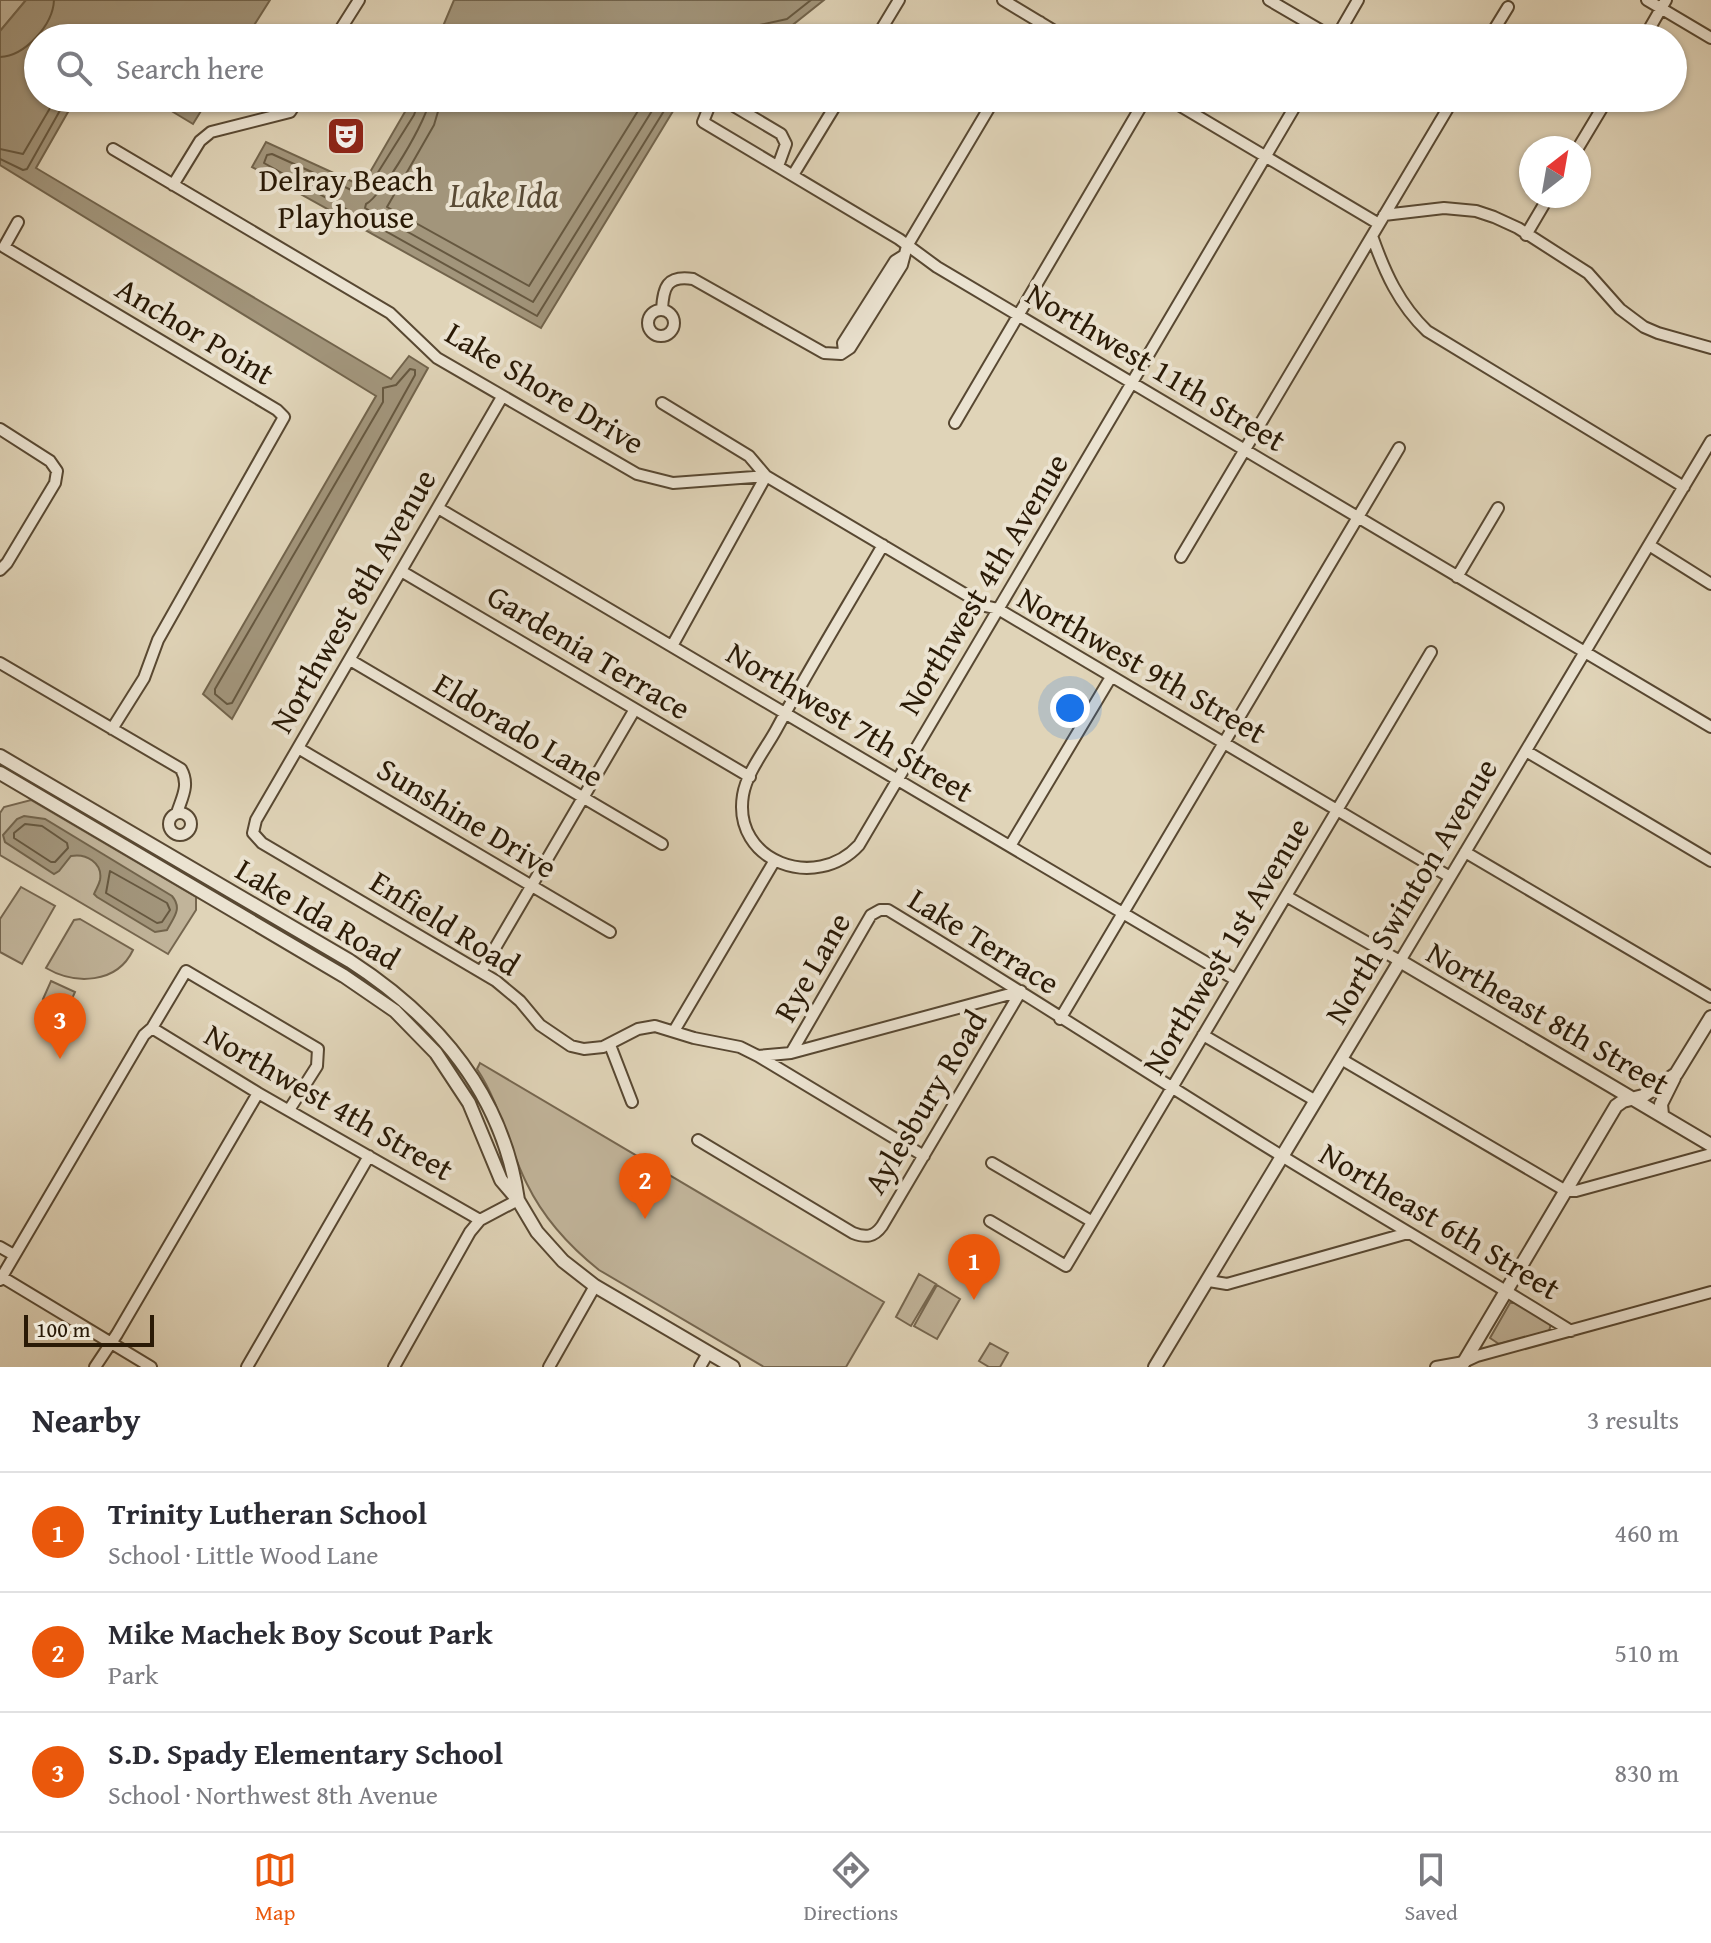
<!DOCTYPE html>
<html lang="en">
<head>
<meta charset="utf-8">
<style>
	body { margin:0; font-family:"Gentium Book Plus",serif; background:#f7f7f7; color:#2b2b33 }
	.compass { position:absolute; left:1519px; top:136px; width:72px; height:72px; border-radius:50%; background:#fff; box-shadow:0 2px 6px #0004; rotate:31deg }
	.scale { position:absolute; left:24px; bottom:20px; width:130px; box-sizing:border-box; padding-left:8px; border:4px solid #2a1a06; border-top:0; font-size:22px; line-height:28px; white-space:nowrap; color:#2a1a06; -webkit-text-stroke:6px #ebe3d1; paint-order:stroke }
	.you { position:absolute; left:1070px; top:708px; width:28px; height:28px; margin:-20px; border:6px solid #fff; border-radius:50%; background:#1a73e8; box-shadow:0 0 0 12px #1a73e833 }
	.badge { display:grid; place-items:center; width:52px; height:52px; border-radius:50%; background:#ea580c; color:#fff; font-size:26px; font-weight:700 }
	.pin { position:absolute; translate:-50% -66px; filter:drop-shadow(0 2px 4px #0008) }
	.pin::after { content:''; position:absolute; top:42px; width:28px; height:24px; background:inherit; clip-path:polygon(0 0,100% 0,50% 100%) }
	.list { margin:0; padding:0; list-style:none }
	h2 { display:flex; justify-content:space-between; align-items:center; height:104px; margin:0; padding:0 32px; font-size:34px }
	h2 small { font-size:26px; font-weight:400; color:#7c7c81 }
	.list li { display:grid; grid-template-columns:52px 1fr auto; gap:24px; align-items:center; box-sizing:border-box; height:120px; padding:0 32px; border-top:2px solid #e1e1e2 }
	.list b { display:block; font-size:30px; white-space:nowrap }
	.list p { margin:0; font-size:26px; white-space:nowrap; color:#7c7c81 }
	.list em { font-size:26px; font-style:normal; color:#7c7c81 }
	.icon { flex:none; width:44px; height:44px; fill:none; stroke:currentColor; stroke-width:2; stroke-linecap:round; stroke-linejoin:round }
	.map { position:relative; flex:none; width:1711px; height:1367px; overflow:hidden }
	.search { position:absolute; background:#fff; box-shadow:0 2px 6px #0004; left:24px; right:24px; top:24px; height:88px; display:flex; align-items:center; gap:20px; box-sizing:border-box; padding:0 28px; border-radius:44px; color:#7c7c81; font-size:30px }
	.sheet { height:464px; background:#fff }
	nav { display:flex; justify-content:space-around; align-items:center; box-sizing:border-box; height:112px; border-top:2px solid #e1e1e2; background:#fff; font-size:22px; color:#7c7c81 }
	nav a { display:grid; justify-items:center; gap:4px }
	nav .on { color:#ea580c }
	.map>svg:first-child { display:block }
</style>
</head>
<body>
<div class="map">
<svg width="1711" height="1367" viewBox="0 0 1711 1367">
	<rect width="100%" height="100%" fill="#e0d4b8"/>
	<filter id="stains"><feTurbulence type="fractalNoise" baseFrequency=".0025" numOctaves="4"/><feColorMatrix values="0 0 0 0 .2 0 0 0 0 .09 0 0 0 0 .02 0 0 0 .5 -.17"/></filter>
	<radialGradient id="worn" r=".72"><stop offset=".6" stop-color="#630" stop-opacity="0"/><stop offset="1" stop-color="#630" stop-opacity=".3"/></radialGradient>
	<path fill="#c1b49a" stroke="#766750" stroke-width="2" d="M0,0H26L0,31Z
		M31,800L196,897V910L168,954L0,855V813L4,807Z
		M21,887L55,906L22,964L0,952V919Z
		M80,919L133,950C117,984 75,985 46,968L74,920Z
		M51,981L75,992L67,1010L43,999Z
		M480,1063L884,1302L846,1367H764L599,1270C569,1246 544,1219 527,1184C508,1147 501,1105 477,1069Z
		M919,1274L936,1284L911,1326L896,1317Z
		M937,1285L960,1299L937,1339L914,1326Z
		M1510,1303H1518L1551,1324L1549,1331L1499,1344L1490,1338Z
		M990,1343L1008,1353L1000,1367H989L979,1361Z"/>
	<path fill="#a2957b" stroke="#72644c" stroke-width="2" d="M26,0H270L246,38H38V98H76L36,168L391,379L409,356L428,368L232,719L203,694L376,396L0,165V31Z
		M454,0H824L790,27L736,38H438Z
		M150,98H209L193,124Z
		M413,98H681L541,328L252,167L266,142L362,186Z
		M24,816L45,819L172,896C183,909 173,918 167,930L155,932L97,897L94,894C96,889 99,885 100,880C103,863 86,853 71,856L59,871L54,874L5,842L3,835L17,819Z"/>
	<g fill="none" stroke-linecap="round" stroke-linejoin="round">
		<path stroke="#665840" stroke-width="2" d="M746,38L750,27L787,19L811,0
			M0,57C25,56 53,25 54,0
			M420,98L414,115L365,193H358L272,154L267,155L264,163L537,316L672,98
			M430,98C429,117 382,196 366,204L365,208L533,302L660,98
			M442,98L434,125L387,207L529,286L646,98
			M0,149L23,154L56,98
			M0,159L23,170L27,169L67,98
			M410,369L415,370V375L232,703L227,704L215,694V689L383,402V388L396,385Z
			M25,824L42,826L67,843L68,848L55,862H51L14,838V833Z
			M110,871L167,903L170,910L162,922L157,923L106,893Z"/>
		<g stroke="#584832" stroke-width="14">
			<path id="minor" d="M1003,0L1066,38
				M1269,0L1334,38
				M1647,0L1711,38
				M335,38L359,0
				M876,38L899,0
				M1030,38L1040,22
				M1336,38L1358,0
				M1489,38L1508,7
				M1644,38L1666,0
				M1167,98L1379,224
				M1578,148L1608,98
				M113,149L390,313L437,358L637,474L673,483L766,476
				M778,166L786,144L781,134L727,102L721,100L709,107L703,122L899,239L937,267L1711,727
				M793,175L840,98
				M173,185L200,141L211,132L290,112L299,98
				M1384,215L1444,208L1476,211L1494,217L1518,228L1588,273L1620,309L1644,327L1658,333L1711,348
				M18,222L4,247L277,410L284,417L158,640L144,678L112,729
				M1526,235L1549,196
				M1372,236C1385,273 1399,304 1427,331L1684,487
				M648 323a13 13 0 1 1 26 0a13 13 0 1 1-26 0Z
				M662,310C663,287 667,275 693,279L824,353L841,354L850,348L902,265L907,246L995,98
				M844,351L843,343L895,261L903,256
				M502,397L256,820L253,833L262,843L496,981L520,1001L540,1025L571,1046L584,1049L603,1047L638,1029L655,1026L694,1038L740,1047L758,1056L791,1053L1021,991
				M662,403L749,456L766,476L985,606L998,609L1450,877
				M955,423L1146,98
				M0,429L50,461L57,471L55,483L7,563L0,570
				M438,508L1236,980
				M883,545C847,607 810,667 776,730C765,750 747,772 743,795C732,862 816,892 859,845L1300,98
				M1649,545L1711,584
				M1181,557L1454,98
				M401,571L750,777
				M1457,577L1498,508
				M672,646L766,476
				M350,660L662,844
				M0,663L181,769C190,785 182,797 177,813
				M298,748L610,932
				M1526,751L1711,861
				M169 824a11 11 0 1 1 22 0a11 11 0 1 1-22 0Z
				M1010,846L1111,677
				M1465,852L1711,997
				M1286,896L1400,961L1711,441
				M481,972L635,709
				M1060,1019L1399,448
				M152,1028L258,1093L480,1220
				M674,1031L775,860
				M1203,1035L1316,1101
				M610,1045L632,1102
				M791,1053L871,915L880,910H888C1022,991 1152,1076 1285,1158C1380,1216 1476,1272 1571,1331
				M758,1056L924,1156
				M1341,1059L1566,1191H1576L1711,1154
				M698,1140L853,1233C866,1238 874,1237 882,1226L1021,991
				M992,1163L1091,1221
				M990,1221L1066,1266L1431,652
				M0,1247L14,1255
				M2,1277L151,1367
				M0,1280L144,1035L152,1028L186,971L318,1049L317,1066L289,1110
				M1209,1281L1227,1284L1408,1233
				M95,1367L117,1334L258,1093
				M247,1367L369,1156
				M394,1367L470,1232L480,1220L518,1200
				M549,1367L595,1286
				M700,1367L708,1353
				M1436,1367L1464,1362L1477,1356L1711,1292"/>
		</g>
		<g stroke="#584832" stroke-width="16">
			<path id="tertiary" d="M0,756L350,961C438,1018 503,1095 518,1200
				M0,773L344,976L395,1011L436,1053L469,1103L501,1180L518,1200L537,1232L563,1261L595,1286L733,1367
				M1662,1115L1661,1104L1674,1078
				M1155,1367L1400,961L1711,1145
				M1461,1367L1616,1106L1623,1101L1643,1096L1676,1074L1711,1017"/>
		</g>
		<use href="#minor" stroke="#ebe3d1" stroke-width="10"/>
		<use href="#tertiary" stroke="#ebe3d1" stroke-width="12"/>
	</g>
	<defs>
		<g id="theatre-square" transform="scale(2)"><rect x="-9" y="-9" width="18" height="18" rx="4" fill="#8f2418" stroke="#ebe3d1"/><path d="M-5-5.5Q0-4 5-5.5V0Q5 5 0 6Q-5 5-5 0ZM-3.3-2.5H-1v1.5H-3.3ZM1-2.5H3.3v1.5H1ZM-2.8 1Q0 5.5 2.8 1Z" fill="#fff"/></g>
	</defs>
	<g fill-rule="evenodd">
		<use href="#theatre-square" x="346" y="136"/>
	</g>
	<g text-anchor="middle" stroke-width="8" stroke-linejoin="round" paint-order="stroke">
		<g font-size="32" fill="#2a1a06" stroke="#ebe3d1">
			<text x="346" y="191">Delray Beach<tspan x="346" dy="37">Playhouse</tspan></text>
		</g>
		<g font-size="32" fill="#2a1a06" stroke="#ebe3d1">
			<text transform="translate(195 331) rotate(31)" y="11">Anchor Point</text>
			<text transform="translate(1156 367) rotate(31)" y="11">Northwest 11th Street</text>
			<text transform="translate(545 388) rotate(31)" y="11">Lake Shore Drive</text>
			<text transform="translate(983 584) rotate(-59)" y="11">Northwest 4th Avenue</text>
			<text transform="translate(353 601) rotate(-60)" y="11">Northwest 8th Avenue</text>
			<text transform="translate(589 652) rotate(31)" y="11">Gardenia Terrace</text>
			<text transform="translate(1142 665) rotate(30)" y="11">Northwest 9th Street</text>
			<text transform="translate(850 722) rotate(31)" y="11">Northwest 7th Street</text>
			<text transform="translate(519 730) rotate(31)" y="11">Eldorado Lane</text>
			<text transform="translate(467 818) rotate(31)" y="11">Sunshine Drive</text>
			<text transform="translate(1411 891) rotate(-59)" y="11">North Swinton Avenue</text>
			<text transform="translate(318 914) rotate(31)" y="11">Lake Ida Road</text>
			<text transform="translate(445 923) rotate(32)" y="11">Enfield Road</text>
			<text transform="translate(984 941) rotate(32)" y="11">Lake Terrace</text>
			<text transform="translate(1226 946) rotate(-59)" y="11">Northwest 1st Avenue</text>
			<text transform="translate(812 967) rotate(-60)" y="11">Rye Lane</text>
			<text transform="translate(1548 1018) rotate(30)" y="11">Northeast 8th Street</text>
			<text transform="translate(329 1102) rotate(30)" y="11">Northwest 4th Street</text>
			<text transform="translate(925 1102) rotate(-59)" y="11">Aylesbury Road</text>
			<text transform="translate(1440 1221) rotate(31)" y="11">Northeast 6th Street</text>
		</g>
		<g font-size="34" font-style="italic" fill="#5a4b35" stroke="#ebe3d1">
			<text x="504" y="207">Lake Ida</text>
		</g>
	</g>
	<rect width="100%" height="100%" filter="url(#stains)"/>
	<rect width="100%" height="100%" fill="url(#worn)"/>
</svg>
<svg class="compass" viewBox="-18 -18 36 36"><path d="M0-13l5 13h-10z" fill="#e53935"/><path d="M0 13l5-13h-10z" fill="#7c7c81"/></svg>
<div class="scale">100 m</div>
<div class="you"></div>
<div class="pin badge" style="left:974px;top:1300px">1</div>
<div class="pin badge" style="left:645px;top:1219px">2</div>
<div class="pin badge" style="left:60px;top:1059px">3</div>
<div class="search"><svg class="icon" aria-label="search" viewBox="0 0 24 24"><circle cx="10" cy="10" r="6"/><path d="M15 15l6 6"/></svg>Search here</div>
</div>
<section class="sheet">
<h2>Nearby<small>3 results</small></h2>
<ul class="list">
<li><span class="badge">1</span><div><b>Trinity Lutheran School</b><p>School · Little Wood Lane</p></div><em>460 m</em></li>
<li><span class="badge">2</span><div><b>Mike Machek Boy Scout Park</b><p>Park</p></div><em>510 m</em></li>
<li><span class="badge">3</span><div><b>S.D. Spady Elementary School</b><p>School · Northwest 8th Avenue</p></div><em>830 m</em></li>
</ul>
</section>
<nav>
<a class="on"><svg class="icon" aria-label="map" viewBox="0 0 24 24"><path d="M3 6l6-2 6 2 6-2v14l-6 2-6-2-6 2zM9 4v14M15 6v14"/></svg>Map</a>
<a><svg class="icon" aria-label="directions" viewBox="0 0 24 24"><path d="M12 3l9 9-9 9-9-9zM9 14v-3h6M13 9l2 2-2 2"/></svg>Directions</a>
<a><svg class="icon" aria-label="saved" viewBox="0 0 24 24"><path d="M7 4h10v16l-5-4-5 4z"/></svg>Saved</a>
</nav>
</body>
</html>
